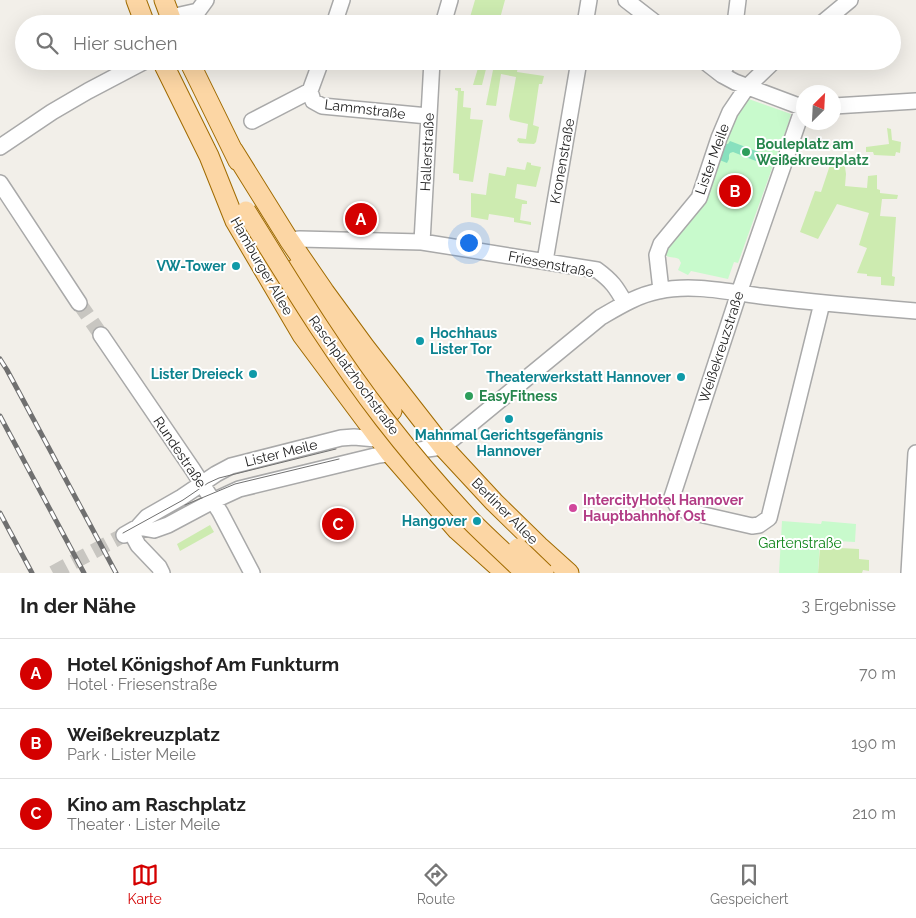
<!DOCTYPE html>
<html lang="de">
<head>
<meta charset="utf-8">
<style>
	body { margin:0; font-family:Raleway,sans-serif; background:#f2f2f2; color:#222 }
	.compass { position:absolute; left:796px; top:85px; width:45px; height:45px; border-radius:50%; background:#fff; box-shadow:0 5px 20px #0002; rotate:24deg }
	.you { position:absolute; left:468px; top:242px; width:18px; height:18px; margin:-12px; border:4px solid #fff; border-radius:50%; background:#1a73e8; box-shadow:0 0 0 8px #1a73e833 }
	.badge { display:grid; place-items:center; width:32px; height:32px; border-radius:50%; background:#d40000; color:#fff; font-size:16px; font-weight:700 }
	.pin { position:absolute; translate:-50% -50%; border:2px solid #fff; box-shadow:0 1px 5px #0006 }
	.list { margin:0; padding:0; list-style:none }
	h2 { display:flex; justify-content:space-between; align-items:center; height:65px; margin:0; padding:0 20px; font-size:21px }
	h2 small { font-size:16px; font-weight:400; color:#767676 }
	.list li { display:grid; grid-template-columns:32px 1fr auto; gap:15px; align-items:center; box-sizing:border-box; height:70px; padding:0 20px; border-top:1px solid #e0e0e0 }
	.list b { display:block; font-size:19px; white-space:nowrap }
	.list p { margin:0; font-size:16px; white-space:nowrap; color:#767676 }
	.list em { font-size:16px; font-style:normal; color:#767676 }
	.icon { flex:none; width:28px; height:28px; fill:none; stroke:currentColor; stroke-width:2; stroke-linecap:round; stroke-linejoin:round }
	.map { position:relative; flex:none; width:916px; height:573px; overflow:hidden }
	.search { position:absolute; background:#fff; box-shadow:0 5px 20px #0002; left:15px; right:15px; top:15px; height:55px; display:flex; align-items:center; gap:12px; box-sizing:border-box; padding:0 18px; border-radius:28px; color:#767676; font-size:19px }
	.sheet { height:275px; background:#fff }
	nav { display:flex; justify-content:space-around; align-items:center; box-sizing:border-box; height:70px; border-top:1px solid #e0e0e0; background:#fff; font-size:14px; color:#767676 }
	nav a { display:grid; justify-items:center; gap:2px }
	nav .on { color:#d40000 }
	.map>svg:first-child { display:block }
</style>
</head>
<body>
<div class="map">
<svg width="916" height="573" viewBox="0 0 916 573">
	<rect width="100%" height="100%" fill="#f2efe9"/>
	<path fill="#cdebb0" d="M475,0H505L499,22L500,24H468Z
		M457,61H519L517,72L544,76L542,84H539L533,125L539,127L536,142L534,144L519,143V142L517,141L518,138L526,139L528,124L510,120L509,116L516,77L501,74L496,106L486,105L493,70L486,69L482,85H473L478,68L455,66Z
		M455,88H461V91H464L463,107L471,108L470,119L483,120L473,182L459,180V174L453,173L458,91L455,90Z
		M887,128L891,129L892,140L901,142L900,153L896,152L895,156L874,155L873,152H866V147L889,144Z
		M835,157L844,160L846,174L845,186L867,188L868,176L877,175V189L880,190V193L898,195L897,199H882L880,216L896,217L892,276L895,277L894,286L881,285V277L867,276V274L857,273L867,248L859,245L869,213L837,204L818,239L800,232L815,191L821,192L832,159Z
		M527,162L531,163V165L541,167L536,187L517,184L515,198L527,201V204H522L520,220L531,222V225L514,222V218L489,214L488,220L471,217V193L486,195L489,173L505,176L507,167L525,170Z
		M210,525L214,532L180,551L177,544Z
		M820,547L859,549V559L869,560V571L863,570L862,573H818Z"/>
	<path fill="#c8facc" d="M746,98L791,114L788,124L738,263L734,262L728,279L691,271L688,275L678,270L681,263L679,259C674,256 669,259 664,254L724,137Z
		M782,521L821,524L822,521L856,524L855,542L820,540L818,573H779Z"/>
	<path fill="#88e0be" d="M730,141L764,154L761,163L733,152L730,153L729,155V159L727,163L717,159L722,143L728,144Z"/>
	<g fill="none" stroke-linecap="round" stroke-linejoin="round">
		<path stroke="#c8c6c1" stroke-width="15" stroke-dasharray="15 8" stroke-linecap="butt" d="M79,303L101,335
			M53,573L124,535"/>
		<g stroke="#a9a9a9" stroke-width="18">
			<path id="minor" d="M626,0L657,24
				M171,17L198,11L206,0
				M334,24L342,0
				M443,24L450,0
				M585,24L589,0
				M735,24L738,0
				M821,24L850,0
				M704,61L722,75L735,82L804,108
				M722,75L728,61
				M310,91L313,101L322,106L428,116
				M834,106L916,101
				M803,108L739,293L672,497L677,506L686,511L752,526L759,525L769,518L822,303
				M252,121L310,91L321,61
				M0,147L52,112L88,91L145,61
				M0,183L79,303
				M289,240L300,239L422,242L597,270C612,281 616,287 625,303
				M422,242L432,61
				M545,261L579,61
				M661,290L657,255L661,244L699,198L719,138L730,112L747,87L774,61
				M101,335L193,470L220,512L252,573
				M138,527L154,530L168,525L213,501L239,489L379,455L443,447L601,317C620,306 638,295 659,291C693,283 734,293 769,297C818,303 867,307 916,311
				M131,532L138,545L159,567L162,573
				M124,535L138,527L147,517L182,497L216,474L231,466L341,438L354,437L387,440
				M909,573L916,453"/>
		</g>
		<g stroke="#a06b00" stroke-width="21">
			<path id="major" d="M136,0L145,24
				M164,0L173,24
				M162,61L209,156L235,221L302,335L390,453L457,530L505,573
				M189,61L238,161
				M233,150L289,240L324,291L365,347L443,447L494,502L539,546L569,573
				M295,269C324,318 358,365 392,411"/>
		</g>
		<use href="#minor" stroke="#fff" stroke-width="15"/>
		<use href="#major" stroke="#fcd6a4" stroke-width="19"/>
		<path stroke="#707070" stroke-width="1" d="M185,505L235,484L339,459
			M123,533L183,500L208,483L219,478L336,449"/>
		<g stroke="#707070" stroke-width="5">
			<path id="rail" d="M0,359L7,370L116,573
				M0,416L84,573
				M0,513L32,573"/>
		</g>
		<use href="#rail" stroke="#fff" stroke-width="3" stroke-dasharray="9" stroke-linecap="butt"/>
		<g stroke="#a06b00" stroke-width="21" stroke-linecap="butt">
			<path id="major-bridge" d="M246,211C290,282 333,353 384,419C412,455 442,490 473,523C490,540 508,556 525,573
				M518,548L544,573"/>
		</g>
		<use href="#major-bridge" stroke="#fcd6a4" stroke-width="19"/>
	</g>
	<g fill="#2e9e5b" stroke="#fff" stroke-width="2">
		<circle cx="746" cy="152" r="5"/>
		<circle cx="469" cy="396" r="5"/>
	</g>
	<g fill="#0f9aa8" stroke="#fff" stroke-width="2">
		<circle cx="236" cy="266" r="5"/>
		<circle cx="420" cy="341" r="5"/>
		<circle cx="253" cy="374" r="5"/>
		<circle cx="681" cy="377" r="5"/>
		<circle cx="509" cy="419" r="5"/>
		<circle cx="477" cy="521" r="5"/>
	</g>
	<circle fill="#d1479c" stroke="#fff" stroke-width="2" cx="573" cy="508" r="5"/>
	<g text-anchor="middle" stroke-width="4" stroke-linejoin="round" paint-order="stroke">
		<g font-size="14" fill="#222" stroke="#fff">
			<text transform="translate(365 109) rotate(7)" y="5">Lammstraße</text>
			<text transform="translate(427 152) rotate(-87)" y="5">Hallerstraße</text>
			<text transform="translate(712 159) rotate(-70)" y="5">Lister Meile</text>
			<text transform="translate(562 161) rotate(-80)" y="5">Kronenstraße</text>
			<text transform="translate(551 264) rotate(11)" y="5">Friesenstraße</text>
			<text transform="translate(262 266) rotate(60)" y="5">Hamburger Allee</text>
			<text transform="translate(721 347) rotate(-72)" y="5">Weißekreuzstraße</text>
			<text transform="translate(354 375) rotate(54)" y="5">Raschplatzhochstraße</text>
			<text transform="translate(180 452) rotate(56)" y="5">Rundestraße</text>
			<text transform="translate(281 453) rotate(-14)" y="5">Lister Meile</text>
			<text transform="translate(505 511) rotate(45)" y="5">Berliner Allee</text>
		</g>
		<g font-size="14" font-weight="bold" fill="#27864d" stroke="#fff" text-anchor="start">
			<text x="756" y="149">Bouleplatz am<tspan x="756" dy="16">Weißekreuzplatz</tspan></text>
			<text x="479" y="401">EasyFitness</text>
		</g>
		<g font-size="14" font-weight="bold" fill="#0d838f" stroke="#fff" text-anchor="end">
			<text x="226" y="271">VW-Tower</text>
			<text x="430" y="338" text-anchor="start">Hochhaus<tspan x="430" dy="16">Lister Tor</tspan></text>
			<text x="243" y="379">Lister Dreieck</text>
			<text x="671" y="382">Theaterwerkstatt Hannover</text>
			<text x="509" y="440" text-anchor="middle">Mahnmal Gerichtsgefängnis<tspan x="509" dy="16">Hannover</tspan></text>
			<text x="467" y="526">Hangover</text>
		</g>
		<g font-size="14" font-weight="bold" fill="#b23c85" stroke="#fff" text-anchor="start">
			<text x="583" y="505">IntercityHotel Hannover<tspan x="583" dy="16">Hauptbahnhof Ost</tspan></text>
		</g>
		<g font-size="14" fill="#0c8416" stroke="#fff">
			<text x="800" y="548">Gartenstraße</text>
		</g>
	</g>
</svg>
<svg class="compass" viewBox="-18 -18 36 36"><path d="M0-13l5 13h-10z" fill="#e53935"/><path d="M0 13l5-13h-10z" fill="#767676"/></svg>
<div class="you"></div>
<div class="pin badge" style="left:361px;top:219px">A</div>
<div class="pin badge" style="left:735px;top:191px">B</div>
<div class="pin badge" style="left:338px;top:524px">C</div>
<div class="search"><svg class="icon" aria-label="search" viewBox="0 0 24 24"><circle cx="10" cy="10" r="6"/><path d="M15 15l6 6"/></svg>Hier suchen</div>
</div>
<section class="sheet">
<h2>In der Nähe<small>3 Ergebnisse</small></h2>
<ul class="list">
<li><span class="badge">A</span><div><b>Hotel Königshof Am Funkturm</b><p>Hotel · Friesenstraße</p></div><em>70 m</em></li>
<li><span class="badge">B</span><div><b>Weißekreuzplatz</b><p>Park · Lister Meile</p></div><em>190 m</em></li>
<li><span class="badge">C</span><div><b>Kino am Raschplatz</b><p>Theater · Lister Meile</p></div><em>210 m</em></li>
</ul>
</section>
<nav>
<a class="on"><svg class="icon" aria-label="map" viewBox="0 0 24 24"><path d="M3 6l6-2 6 2 6-2v14l-6 2-6-2-6 2zM9 4v14M15 6v14"/></svg>Karte</a>
<a><svg class="icon" aria-label="directions" viewBox="0 0 24 24"><path d="M12 3l9 9-9 9-9-9zM9 14v-3h6M13 9l2 2-2 2"/></svg>Route</a>
<a><svg class="icon" aria-label="saved" viewBox="0 0 24 24"><path d="M7 4h10v16l-5-4-5 4z"/></svg>Gespeichert</a>
</nav>
</body>
</html>
